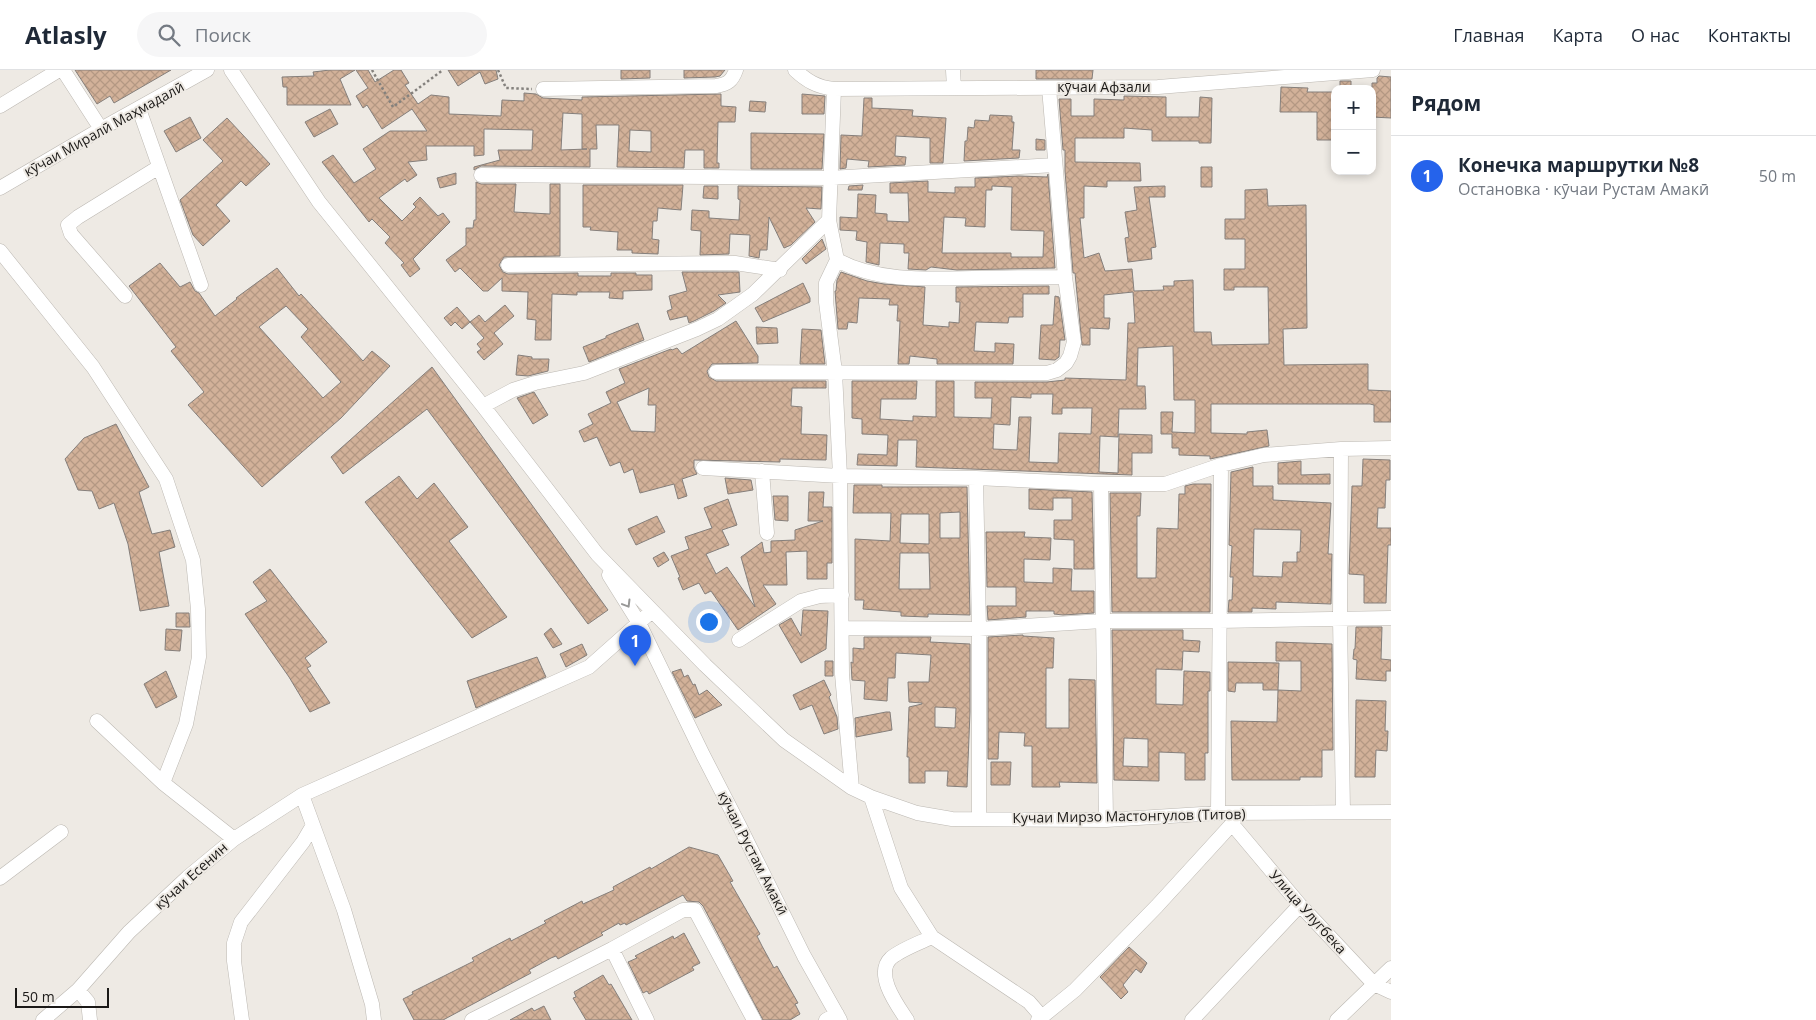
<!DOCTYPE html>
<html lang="ru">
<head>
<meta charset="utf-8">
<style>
	body { margin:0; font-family:"Open Sans",sans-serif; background:#f6f6f7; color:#1f2937 }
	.controls { position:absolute; right:15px; top:15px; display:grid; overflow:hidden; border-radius:10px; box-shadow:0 2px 8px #0003 }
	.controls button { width:45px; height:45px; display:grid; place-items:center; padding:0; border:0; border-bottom:1px solid #e0e1e3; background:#fff; color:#1f2937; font:25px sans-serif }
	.scale { position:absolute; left:15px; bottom:12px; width:94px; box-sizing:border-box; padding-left:5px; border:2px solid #1b1917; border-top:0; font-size:14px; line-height:18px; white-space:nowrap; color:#1b1917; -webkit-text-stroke:4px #eeeae4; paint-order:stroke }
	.you { position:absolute; left:708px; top:551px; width:18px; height:18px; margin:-12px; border:4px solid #fff; border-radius:50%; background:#1a73e8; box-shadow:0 0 0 8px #1a73e833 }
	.badge { display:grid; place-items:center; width:32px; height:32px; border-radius:50%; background:#2563eb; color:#fff; font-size:16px; font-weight:700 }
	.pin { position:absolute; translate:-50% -41px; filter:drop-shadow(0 1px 2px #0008) }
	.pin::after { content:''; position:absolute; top:26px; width:18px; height:15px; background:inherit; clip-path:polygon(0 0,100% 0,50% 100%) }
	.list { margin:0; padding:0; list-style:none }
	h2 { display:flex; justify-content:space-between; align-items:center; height:65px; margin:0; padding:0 20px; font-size:21px }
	h2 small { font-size:16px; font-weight:400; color:#747a83 }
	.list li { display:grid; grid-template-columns:32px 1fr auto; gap:15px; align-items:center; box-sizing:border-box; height:80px; padding:0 20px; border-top:1px solid #e0e1e3 }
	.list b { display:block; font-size:19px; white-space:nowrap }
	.list p { margin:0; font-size:16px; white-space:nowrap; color:#747a83 }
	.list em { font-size:16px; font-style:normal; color:#747a83 }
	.icon { flex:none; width:28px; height:28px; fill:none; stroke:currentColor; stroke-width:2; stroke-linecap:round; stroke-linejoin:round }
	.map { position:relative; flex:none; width:1391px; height:950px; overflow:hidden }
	header { display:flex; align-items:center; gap:30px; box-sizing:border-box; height:70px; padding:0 25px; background:#fff; border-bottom:1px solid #e0e1e3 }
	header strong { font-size:24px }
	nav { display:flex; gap:28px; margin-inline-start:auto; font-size:18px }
	.search { width:350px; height:45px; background:#f6f6f7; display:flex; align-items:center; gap:12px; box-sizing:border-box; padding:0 18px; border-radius:28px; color:#747a83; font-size:19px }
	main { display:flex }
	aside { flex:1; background:#fff }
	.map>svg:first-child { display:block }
</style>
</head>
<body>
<header>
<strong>Atlasly</strong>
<div class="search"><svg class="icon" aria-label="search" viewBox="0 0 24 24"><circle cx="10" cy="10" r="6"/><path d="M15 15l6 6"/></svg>Поиск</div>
<nav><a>Главная</a><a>Карта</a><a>О нас</a><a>Контакты</a></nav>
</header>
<main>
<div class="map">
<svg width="1391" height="950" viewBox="0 0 1391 950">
	<defs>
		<pattern id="building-cross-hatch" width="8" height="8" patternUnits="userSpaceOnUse" patternTransform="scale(1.25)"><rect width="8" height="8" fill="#d2b199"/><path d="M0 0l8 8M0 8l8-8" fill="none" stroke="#b49883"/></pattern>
	</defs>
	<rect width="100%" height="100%" fill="#eeeae4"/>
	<path fill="url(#building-cross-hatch)" stroke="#857f7b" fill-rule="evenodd" d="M75,0H171L114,33L110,26L97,34Z
		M330,0H355L340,9L351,35H287V17H283L282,7L314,6L313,2Z
		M356,0H368L375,12L394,0H401L409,13L405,15L418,34L431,25L449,27V44L501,46L502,30L524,31V23L536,24L543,28L582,30V27L721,24V36L736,37L735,52H718L717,93H719V98H704V80H685L684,98L617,97L619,55H596L597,79H590V97L481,96L474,100V97L500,90L498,80H532L533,60L484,59V85L474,86V76H426L427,90L408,92L417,105L407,112L405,109L379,128L402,151L416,137L413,134L420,127L438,146L443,143L450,152L413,189L420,199L410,207L401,195L404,193L385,173L390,167L372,149L369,152L322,92L333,85L354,113L376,99L363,79L390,61H427L412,39L382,59L367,35L363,38L356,26L368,18ZM563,43L582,44V79H587L561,80ZM630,60L651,61V82L629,81Z
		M448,0H496L498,9L485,14L480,2L458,16Z
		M621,0H650V8L621,9Z
		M684,0H725L720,6L715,7L684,8Z
		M1036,0H1093L1092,9H1036Z
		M1379,6L1391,7V48L1372,47V13H1377V8Z
		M1340,11H1351V19H1340Z
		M1281,17L1308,18L1307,22H1335V70H1317V42H1280Z
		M802,24L825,26L824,44H802Z
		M1124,26L1166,27V47H1199L1200,27L1212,28L1211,73H1199V71H1152V60L1124,58V68H1075V92L1140,93L1141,111H1107V117L1084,116V148H1080L1084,188L1099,183L1105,201L1132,199L1134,221L1164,220L1163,216H1174V211L1193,210L1194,262H1211L1212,275L1269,274L1268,217H1234V220H1224V199H1245V169H1225V149H1245V120L1267,119L1268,136L1306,135L1307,258L1283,259L1284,295L1368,294V320L1391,321V352H1374V335L1370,334H1211V363L1247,364V362L1267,360L1269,376L1210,389V386L1179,385V378H1172V364H1161V342H1173L1172,362L1195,363V330H1174L1173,276L1138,278L1137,316H1145L1146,339H1119L1118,367L1100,366L1099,402L1118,403L1119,364L1152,365V383H1132V405L916,397L917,370H898L897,396L857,395L858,384L887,385L888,365L862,364V349L852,348V311H917L916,329H881L880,349L913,351V346L936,347V311H954V347L991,348L992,328H975V312H1047L1065,310V308L1126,310L1128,253H1135L1133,222L1104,225V248H1110L1109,259L1090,258V275H1082L1075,203H1073L1065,101V80H1063L1059,29H1071V46H1094V29L1124,30ZM1031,324H1053L1052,344H1062V338H1092L1091,364L1059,363L1058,393L1029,392L1031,347H1019L1017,380L993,379L994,354L1010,355L1011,327L1031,328Z
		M864,28H872V38L913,40L912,46L946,48L943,93H930V68L896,66L895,86L906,87L905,95L868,97L869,91L847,89L846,98L840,99L841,65L862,66Z
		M750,31L766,32L765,42L749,41Z
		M330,39L338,54L314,67L305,52Z
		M990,45L1012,46V52H1014L1012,80H1020L1019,88L964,91L965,71H967L968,57L974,58L975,50L989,51Z
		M190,47L201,68L176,82L164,61Z
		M227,48L270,94L246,116L241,111L216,135L230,151L203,176L193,165L180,130L223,91L203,70Z
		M751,63L824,64L822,99H751Z
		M1036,69L1045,70V80H1036Z
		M1201,97H1212V117H1201Z
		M456,103V114L440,118L437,108Z
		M1048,104L1055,198L957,200L931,197L926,200L908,199L909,183H904V174L880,173L879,195L866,192L867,172L856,170L857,161L840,160V147L857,148L858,124L876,125L875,143L887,144V151L909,152L908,123H890V113L928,111V122L955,123V117H975V108L1019,106L1047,107ZM992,116L1012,117L1011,160L1044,161L1043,187H1011V183H942L944,147L966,148L965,156L985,157L986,120H992Z
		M476,112L481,114H516L514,142L550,144V114H560V186L504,187L499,195L503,202L508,204L578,203V206H611V203H636V205H652V220L623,221V229L609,228L610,222H577V225L552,224L551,270H535L536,250L527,249L528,222L502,221V208L488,221H483L460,198L455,202L446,190L466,175V158H473L474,150H476Z
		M583,115H683L681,140L658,138L657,151H653L652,169L659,170L658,184L632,183V180H617L618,162L590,160L591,157H583Z
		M863,115L862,120H848L849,116Z
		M704,116H718V129L703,128Z
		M738,116L822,117L821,139L806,138L815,152L791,175L784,178L769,147L767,180H760L759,188L749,186L750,165L730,164L729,184L700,185L701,161L691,160L692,140L709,141V148L739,150L740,130L738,129Z
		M1165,116V127H1149L1156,177L1151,178L1152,189L1128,192L1125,168L1129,167L1125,142L1137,140L1134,117Z
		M822,169L826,179L806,194L802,189Z
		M160,193L180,217L190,212L195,221L199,223L215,246L237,229L236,228L277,198L299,226L301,224L363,291L372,281L390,296L341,348L262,417L188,335L204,322L171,281L176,277L129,216ZM286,236L308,259L301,267L341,312L323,328L259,257Z
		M682,202H739L740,222L718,225L726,233L714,241L694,251L689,253L687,246L670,250L667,241L672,239L669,226L687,221Z
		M841,202L867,211L884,214L925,217L923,255L949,257V252L959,253L960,232H956V217L1049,216V224H1023V247H1009L1008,253L976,252L974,281L995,282V273L1014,274L1013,294H937V289L910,286L909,294H898L900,251H897L898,235H889L890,229L859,228L857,253L848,252L847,259H838L835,221H836L837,210Z
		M803,213L810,228V232L763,252L755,238Z
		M1055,226L1059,227L1065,270H1060L1059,287L1055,290L1039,289L1041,255H1053Z
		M505,235L514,246L494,263L503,274L484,290L477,282L481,279L477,274L484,268L470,252L479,245L485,252Z
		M457,237L470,252L462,259L455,252L451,256L444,248Z
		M736,251L758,286V293L712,294L707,301L709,307L716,311H826V318H792L791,336L802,337L801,364L827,365L826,390L780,389V392L694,390V398L697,404L682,409L687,426L678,429L674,414L640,423L633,399L624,403L620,392L610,396L597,367L584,372L579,361L593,354L588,344L611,333L606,322L625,313L619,299L671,279L672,280L677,278L682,284ZM649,318L648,335H656L655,362L631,361L617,332Z
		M638,253L644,270L589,292L583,277L606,268V266Z
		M756,257L777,258L778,273L757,274Z
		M802,259L821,260L825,294H800Z
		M518,285L532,287V289H549L548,301L528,306L516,305Z
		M432,297L608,540L588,554L427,339L343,404L331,387Z
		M534,322L548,345L533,354L517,328Z
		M116,354L149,417L139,422L152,464L170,460L175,477L159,482L169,536L140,541L128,474L114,433L99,439L92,421L78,420L65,389L84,368Z
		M1363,389L1390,390V410H1386L1385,438H1378L1377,458H1391V475H1388L1386,533H1364V505L1349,504L1352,416H1362Z
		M1301,391V405L1330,404V414H1278V393Z
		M1253,397V416H1273V430L1331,433L1328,484H1332L1331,534L1276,532V539L1252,538V542H1228L1229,530H1232L1233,507H1230L1232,476L1229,475L1231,402ZM1254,459L1301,460L1300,482H1297V492H1283L1282,507L1253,506Z
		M399,406L417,429L434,413L468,457L449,471L507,547L472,568L365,432Z
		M725,408L751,410L753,420L728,424Z
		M1193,414H1211L1210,542H1112L1110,423H1141L1140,446H1137V508H1156L1157,458L1178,459L1179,424H1185V416Z
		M854,415H882V417H967L970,545L928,544V547L901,546V542L863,539L864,530H855V469L890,471L891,443H853ZM960,442V468H940V443ZM901,444H929V474L900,473ZM900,483H929L930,519H899Z
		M1029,419L1092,422L1094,499H1074V470L1054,469V450H1072V428H1053V440L1029,439Z
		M809,422H824L823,437H832V493H827V509H807V481L786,482L787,515H763L776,534L738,560L711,521L705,524L699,513L683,520L678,508L680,507L671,486L689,479L685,467L712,458L704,438L728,429L737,455L722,460L729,475L706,484L716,504L727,497L755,537L741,487L762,472L764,483L771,482V471L795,470V460L823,451H808Z
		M773,426H788V451L775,450Z
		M657,446L665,462L636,475L628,459Z
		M986,462H1025L1024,467L1051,468L1050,490L1024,489V512L1053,513V498L1072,499L1071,521H1094V543L1063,545L1054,544V541H1026V547L988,550L987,536H1016V517H987Z
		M664,482L669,490L658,497L653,488Z
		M270,499L327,572L305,588L311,596L307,598L330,633L310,642L289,607L245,544L267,531L253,512Z
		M803,540L828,541L826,579L801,593L779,555L791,548L801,566Z
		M176,543H189L190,557H176Z
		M1356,557H1382L1381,589L1391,590V601H1386V611L1356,609L1357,590L1353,589L1354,579H1355Z
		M551,558L562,574L553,578L544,564Z
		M166,559L182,560L180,581L165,580Z
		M1112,560H1183V570L1200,571L1199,582L1183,581L1182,600L1156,599V634L1183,635L1184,601L1210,602V621H1208V683H1205V710H1185V683L1159,682V711L1114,710ZM1124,668L1148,669V697L1123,696Z
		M1023,565V566L1054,568L1053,598H1046V658H1069V609L1095,610L1097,713L1059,712L1060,717H1032V676H1024L1025,663L999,662L998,689H988V567Z
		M864,567H931L930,572L970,574V642L967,717L947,716L948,701H925V713H909V687H907L909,637L922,634V633L909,632L908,612H929L931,585L896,583L895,608H888L887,631L864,629L865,611L852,610L851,592L853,593V578L864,579ZM935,637L956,638L955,658L935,657Z
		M1276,572L1332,574L1333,680H1322V707H1300V710H1232L1231,651L1277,652L1278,620H1263V613H1236L1235,622L1228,621V592L1279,593L1278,620L1301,621V591H1276Z
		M582,574L587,585L566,597L560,584Z
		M537,587L546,607L476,638L467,611Z
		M825,591H833V606H825Z
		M681,599L684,607L688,605L693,615L695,614L699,625L707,620L722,635L695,648L672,602Z
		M166,601L177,627L156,638L144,614Z
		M824,610L831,625L829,627L837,647L838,659L824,664L812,635L800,640L793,625Z
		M1356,630L1386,631L1385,661H1388L1387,681L1376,680L1375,707H1355Z
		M886,642H890L892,660L856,667L855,648Z
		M991,692H1011L1010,715H991Z
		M689,777L718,785L733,811L730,812L760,864L757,866L762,876L774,898L777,896L798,933L795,934L800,944L790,950H763L703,836L699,832L687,831L683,825L626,855L625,853L620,855L619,853L601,863L603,865L558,889L556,886L551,888L529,900L531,903L443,950H414L403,929L413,924L412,922L474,891L472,888L510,868L511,871L546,853L544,851L582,831L583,834L614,820L613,817L650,797L651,799Z
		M684,863L700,893L692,897L694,900L649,924L647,921L643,923L628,892L637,888L635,886L673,866L674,869Z
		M1129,877L1147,893L1141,903L1136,899L1123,915L1128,922L1121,929L1100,907Z
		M603,905L609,915L611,914L632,950H586L573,928L576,927L574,922Z
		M544,936L551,950H510L532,938L534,941Z"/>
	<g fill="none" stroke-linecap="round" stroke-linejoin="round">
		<g stroke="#bcb8b2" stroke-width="15">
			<path id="minor" d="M63,0L101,59
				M231,0L319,132L483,336L597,484L705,595L784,670L852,718L871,727L917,743L952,749L1106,750L1218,743L1391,742
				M795,0C807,11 817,17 834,19L1158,17L1373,0
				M953,0L954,18
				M543,19L716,16C728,14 732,11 736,0
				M0,36L59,0
				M139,39L201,215
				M481,105L829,108L1055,95
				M0,118L101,59L207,0
				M829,150L837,190L826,213V232L835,302L840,406L842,604L852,718
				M0,181L93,297L166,409L193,490L198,539L199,587L186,654L163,713L97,651
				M837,190C878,212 928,209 973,208C1004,207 1035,207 1065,207
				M508,195L735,193L780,200
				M125,226L71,164L68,155L78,147L159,97
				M716,302L1047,303L1057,300L1066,293L1070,286L1074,272L1065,207L1049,18
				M483,336L513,320L535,313L584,303L697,259L718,249L753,224L829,150L834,19
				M1341,379L1340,548L1343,742
				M703,398L840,406L976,408L1101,414H1165L1221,395L1264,385L1341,379L1391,378
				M762,401L767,463
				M976,408L979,559V749
				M1101,414L1106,750
				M609,505L639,553L703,685L739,755L804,886L840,950
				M842,558L979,559L1102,551H1219L1391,548
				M739,570L801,531L820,526L842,525
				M163,713L234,769
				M302,725L344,840L372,934L374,950
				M871,727L901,818L932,867C919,873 902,879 891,888C874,904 897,935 907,950
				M1218,743L1221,395
				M1232,754L1300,835L1374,914L1391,922
				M0,808L61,762
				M932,867L1029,932L1042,947
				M612,879L647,950
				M78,920L88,932L90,950
				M43,950L78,920L129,862L188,807L234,769L302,725L589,597L652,541
				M242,950L234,891V873L241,852L303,772L313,755
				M472,950L612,879L683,840H695L754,950
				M826,950L837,944
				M1038,950L1075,920L1157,836L1232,754L1238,743
				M1192,950L1300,835
				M1337,950L1391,898"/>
		</g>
		<path stroke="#84817d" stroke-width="2.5" stroke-dasharray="2.5 2.5" stroke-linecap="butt" d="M372,0L393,37L443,0
			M498,0L506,18L532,19"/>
		<use href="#minor" stroke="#fff" stroke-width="14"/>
	</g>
	<defs><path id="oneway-chevron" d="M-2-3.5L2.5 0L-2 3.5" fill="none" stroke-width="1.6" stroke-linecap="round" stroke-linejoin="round" transform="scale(1.25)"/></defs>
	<use stroke="#989897" href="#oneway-chevron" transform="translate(627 534) rotate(59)"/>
	<g text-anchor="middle" stroke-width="4" stroke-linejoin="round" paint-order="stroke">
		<g font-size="14" fill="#1b1917" stroke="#eeeae4">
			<text x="1104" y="22">кӯчаи Афзали</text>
			<text transform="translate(104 59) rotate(-29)" y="5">кӯчаи Миралӣ Маҳмадалӣ</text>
			<text transform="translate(1129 746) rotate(-1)" y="5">Кучаи Мирзо Мастонгулов (Титов)</text>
			<text transform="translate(753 783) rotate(63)" y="5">кӯчаи Рустам Амакӣ</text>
			<text transform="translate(191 806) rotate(-42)" y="5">кӯчаи Есенин</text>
			<text transform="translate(1308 842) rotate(48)" y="5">Улица Улугбека</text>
		</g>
	</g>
</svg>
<div class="controls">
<button>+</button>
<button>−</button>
</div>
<div class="scale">50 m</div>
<div class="you"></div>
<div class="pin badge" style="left:635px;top:596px">1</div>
</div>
<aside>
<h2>Рядом<small></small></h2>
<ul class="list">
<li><span class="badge">1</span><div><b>Конечка маршрутки №8</b><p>Остановка · кӯчаи Рустам Амакӣ</p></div><em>50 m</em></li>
</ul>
</aside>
</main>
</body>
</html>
